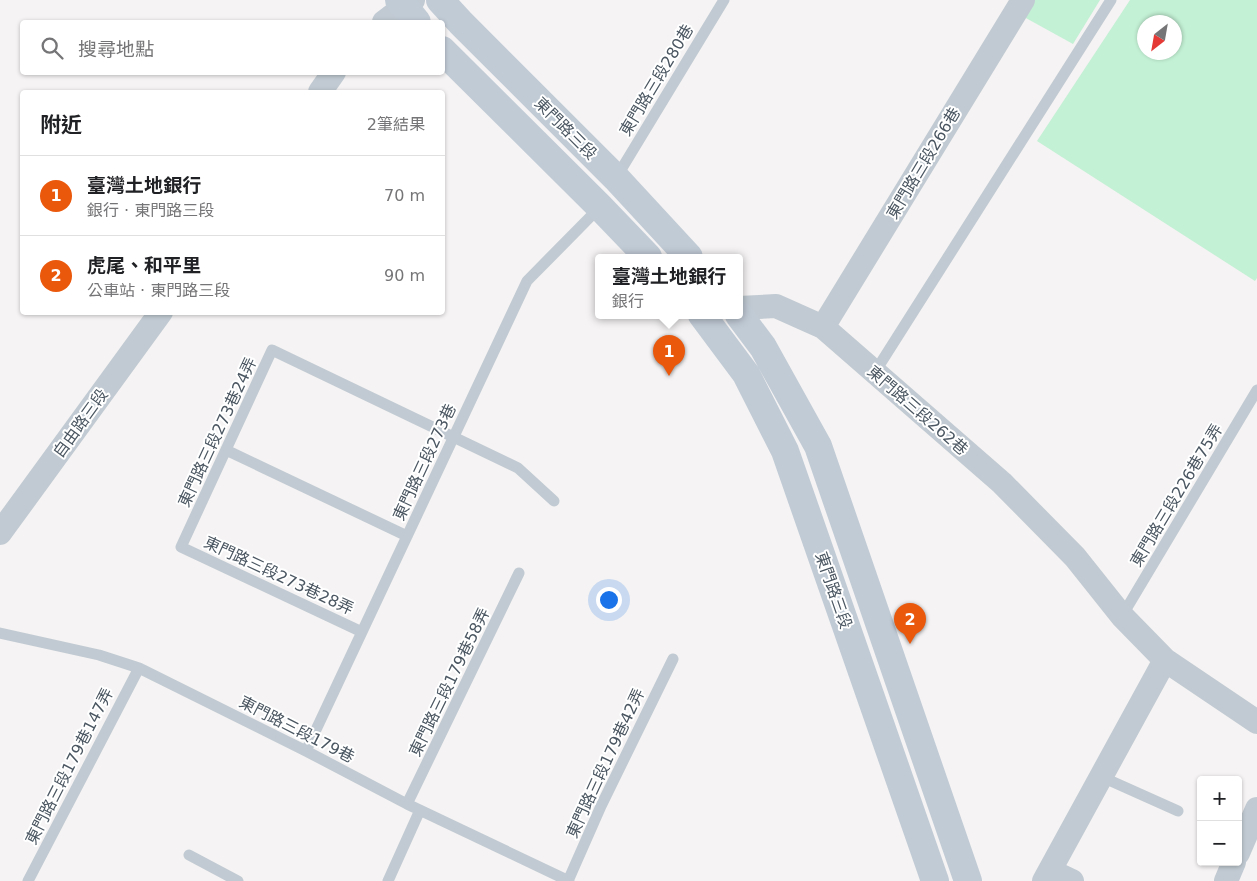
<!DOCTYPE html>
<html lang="zh-TW">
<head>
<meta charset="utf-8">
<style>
	body { margin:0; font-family:"DejaVu Sans","Noto Sans TC",sans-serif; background:#f2f2f2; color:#202124 }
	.controls { position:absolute; right:15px; bottom:15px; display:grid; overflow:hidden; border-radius:5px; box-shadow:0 1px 4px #0004 }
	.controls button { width:45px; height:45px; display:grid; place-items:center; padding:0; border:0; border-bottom:1px solid #e0e0e0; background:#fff; color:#202124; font:25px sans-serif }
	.compass { position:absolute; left:1137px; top:15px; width:45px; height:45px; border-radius:50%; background:#fff; box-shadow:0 1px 4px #0004; rotate:211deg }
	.you { position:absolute; left:608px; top:599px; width:18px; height:18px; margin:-12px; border:4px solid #fff; border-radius:50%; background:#1a73e8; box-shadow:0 0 0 8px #1a73e833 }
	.badge { display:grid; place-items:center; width:32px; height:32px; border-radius:50%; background:#ea580c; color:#fff; font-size:16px; font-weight:700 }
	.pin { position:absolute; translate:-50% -41px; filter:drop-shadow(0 1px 2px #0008) }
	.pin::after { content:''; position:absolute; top:26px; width:18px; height:15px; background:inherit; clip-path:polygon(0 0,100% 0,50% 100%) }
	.popup { position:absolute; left:595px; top:254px; width:148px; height:65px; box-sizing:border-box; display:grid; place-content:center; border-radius:5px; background:#fff; filter:drop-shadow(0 1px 4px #0005); font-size:16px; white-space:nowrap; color:#757577 }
	.popup b { font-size:19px; color:#202124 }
	.popup::after { content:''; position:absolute; left:50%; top:100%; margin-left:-10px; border:10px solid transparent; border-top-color:#fff }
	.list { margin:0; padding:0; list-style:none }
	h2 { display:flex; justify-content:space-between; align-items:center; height:65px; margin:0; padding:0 20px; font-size:21px }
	h2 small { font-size:16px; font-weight:400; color:#757577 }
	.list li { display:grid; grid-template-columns:32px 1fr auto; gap:15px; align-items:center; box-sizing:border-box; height:80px; padding:0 20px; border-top:1px solid #e0e0e0 }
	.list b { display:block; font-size:19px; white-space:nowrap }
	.list p { margin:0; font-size:16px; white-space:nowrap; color:#757577 }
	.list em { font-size:16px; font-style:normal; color:#757577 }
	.icon { flex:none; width:28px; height:28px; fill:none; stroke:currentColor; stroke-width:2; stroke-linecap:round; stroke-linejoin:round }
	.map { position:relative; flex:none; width:1257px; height:881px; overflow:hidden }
	.search { position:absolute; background:#fff; box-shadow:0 1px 4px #0004; left:20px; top:20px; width:425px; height:55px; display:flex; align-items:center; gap:12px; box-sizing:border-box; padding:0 18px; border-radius:5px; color:#757577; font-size:19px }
	.panel { position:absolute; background:#fff; box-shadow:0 1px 4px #0004; left:20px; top:90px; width:425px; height:225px; border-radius:5px }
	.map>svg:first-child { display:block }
</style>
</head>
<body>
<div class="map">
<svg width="1257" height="881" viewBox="0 0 1257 881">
	<rect width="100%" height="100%" fill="#f5f3f3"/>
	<path fill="#c3f1d5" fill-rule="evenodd" d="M1035,0H1100L1073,44L1024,17Z
		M1130,0H1257V278L1255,281L1037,141ZM1144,22H1174V52H1144Z"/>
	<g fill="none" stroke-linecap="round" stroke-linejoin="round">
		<path stroke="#c1cad2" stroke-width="11" d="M616,178L724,0
			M875,372L1111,0
			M226,450L407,536
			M1122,616L1257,390
			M362,632L181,547L272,350L518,468L554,501
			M0,633L99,655L139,668L306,751L407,804L569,881
			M306,751L527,281L600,207
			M1102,777L1178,811
			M407,804L519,573
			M189,855L238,881
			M28,881L139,668
			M388,881L420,810
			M568,881L601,806L673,659"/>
		<path stroke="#c1cad2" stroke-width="24" d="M384,22L413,0
			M320,92L334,72
			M739,308L776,306L823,327L1002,483L1075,557L1122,616L1165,660L1257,722
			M823,327L1023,0
			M0,533L161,312
			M1238,853L1257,809
			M1051,871L1072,881
			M1044,881L1165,660
			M1226,881L1234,862"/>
		<path stroke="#c1cbd6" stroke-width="28" d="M399,0L417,22
			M440,0L461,23L616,178L689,257
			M442,50L600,207L648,257
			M702,315L746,374L785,451L935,881
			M739,315L763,347L818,446L968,881"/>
	</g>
	<g text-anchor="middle" stroke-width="4" stroke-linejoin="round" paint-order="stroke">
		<g font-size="16" fill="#4a5661" stroke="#fff">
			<text transform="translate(656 80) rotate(-59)" y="6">東門路三段280巷</text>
			<text transform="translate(566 128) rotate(45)" y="6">東門路三段</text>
			<text transform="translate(923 163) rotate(-59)" y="6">東門路三段266巷</text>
			<text transform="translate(918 410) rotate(41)" y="6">東門路三段262巷</text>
			<text transform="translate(80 423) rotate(-54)" y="6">自由路三段</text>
			<text transform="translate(217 432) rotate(-65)" y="6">東門路三段273巷24弄</text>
			<text transform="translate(424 462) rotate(-65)" y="6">東門路三段273巷</text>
			<text transform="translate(1176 495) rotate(-59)" y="6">東門路三段226巷75弄</text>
			<text transform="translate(279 575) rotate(25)" y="6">東門路三段273巷28弄</text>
			<text transform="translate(834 590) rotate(71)" y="6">東門路三段</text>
			<text transform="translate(449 682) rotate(-64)" y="6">東門路三段179巷58弄</text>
			<text transform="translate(297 729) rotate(27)" y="6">東門路三段179巷</text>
			<text transform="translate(605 763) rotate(-65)" y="6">東門路三段179巷42弄</text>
			<text transform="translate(69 766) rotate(-63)" y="6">東門路三段179巷147弄</text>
		</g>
	</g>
</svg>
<div class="controls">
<button>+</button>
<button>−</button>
</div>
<svg class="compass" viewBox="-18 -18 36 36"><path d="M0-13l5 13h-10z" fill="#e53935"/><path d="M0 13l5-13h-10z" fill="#757577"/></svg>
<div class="you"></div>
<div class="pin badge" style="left:669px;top:376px">1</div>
<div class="popup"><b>臺灣土地銀行</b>銀行</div>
<div class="pin badge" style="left:910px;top:644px">2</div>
<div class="search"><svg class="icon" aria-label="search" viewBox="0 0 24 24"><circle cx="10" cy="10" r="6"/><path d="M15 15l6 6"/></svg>搜尋地點</div>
<section class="panel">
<h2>附近<small>2筆結果</small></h2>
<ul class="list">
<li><span class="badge">1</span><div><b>臺灣土地銀行</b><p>銀行 · 東門路三段</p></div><em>70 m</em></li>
<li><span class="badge">2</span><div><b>虎尾、和平里</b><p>公車站 · 東門路三段</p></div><em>90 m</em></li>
</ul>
</section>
</div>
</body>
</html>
